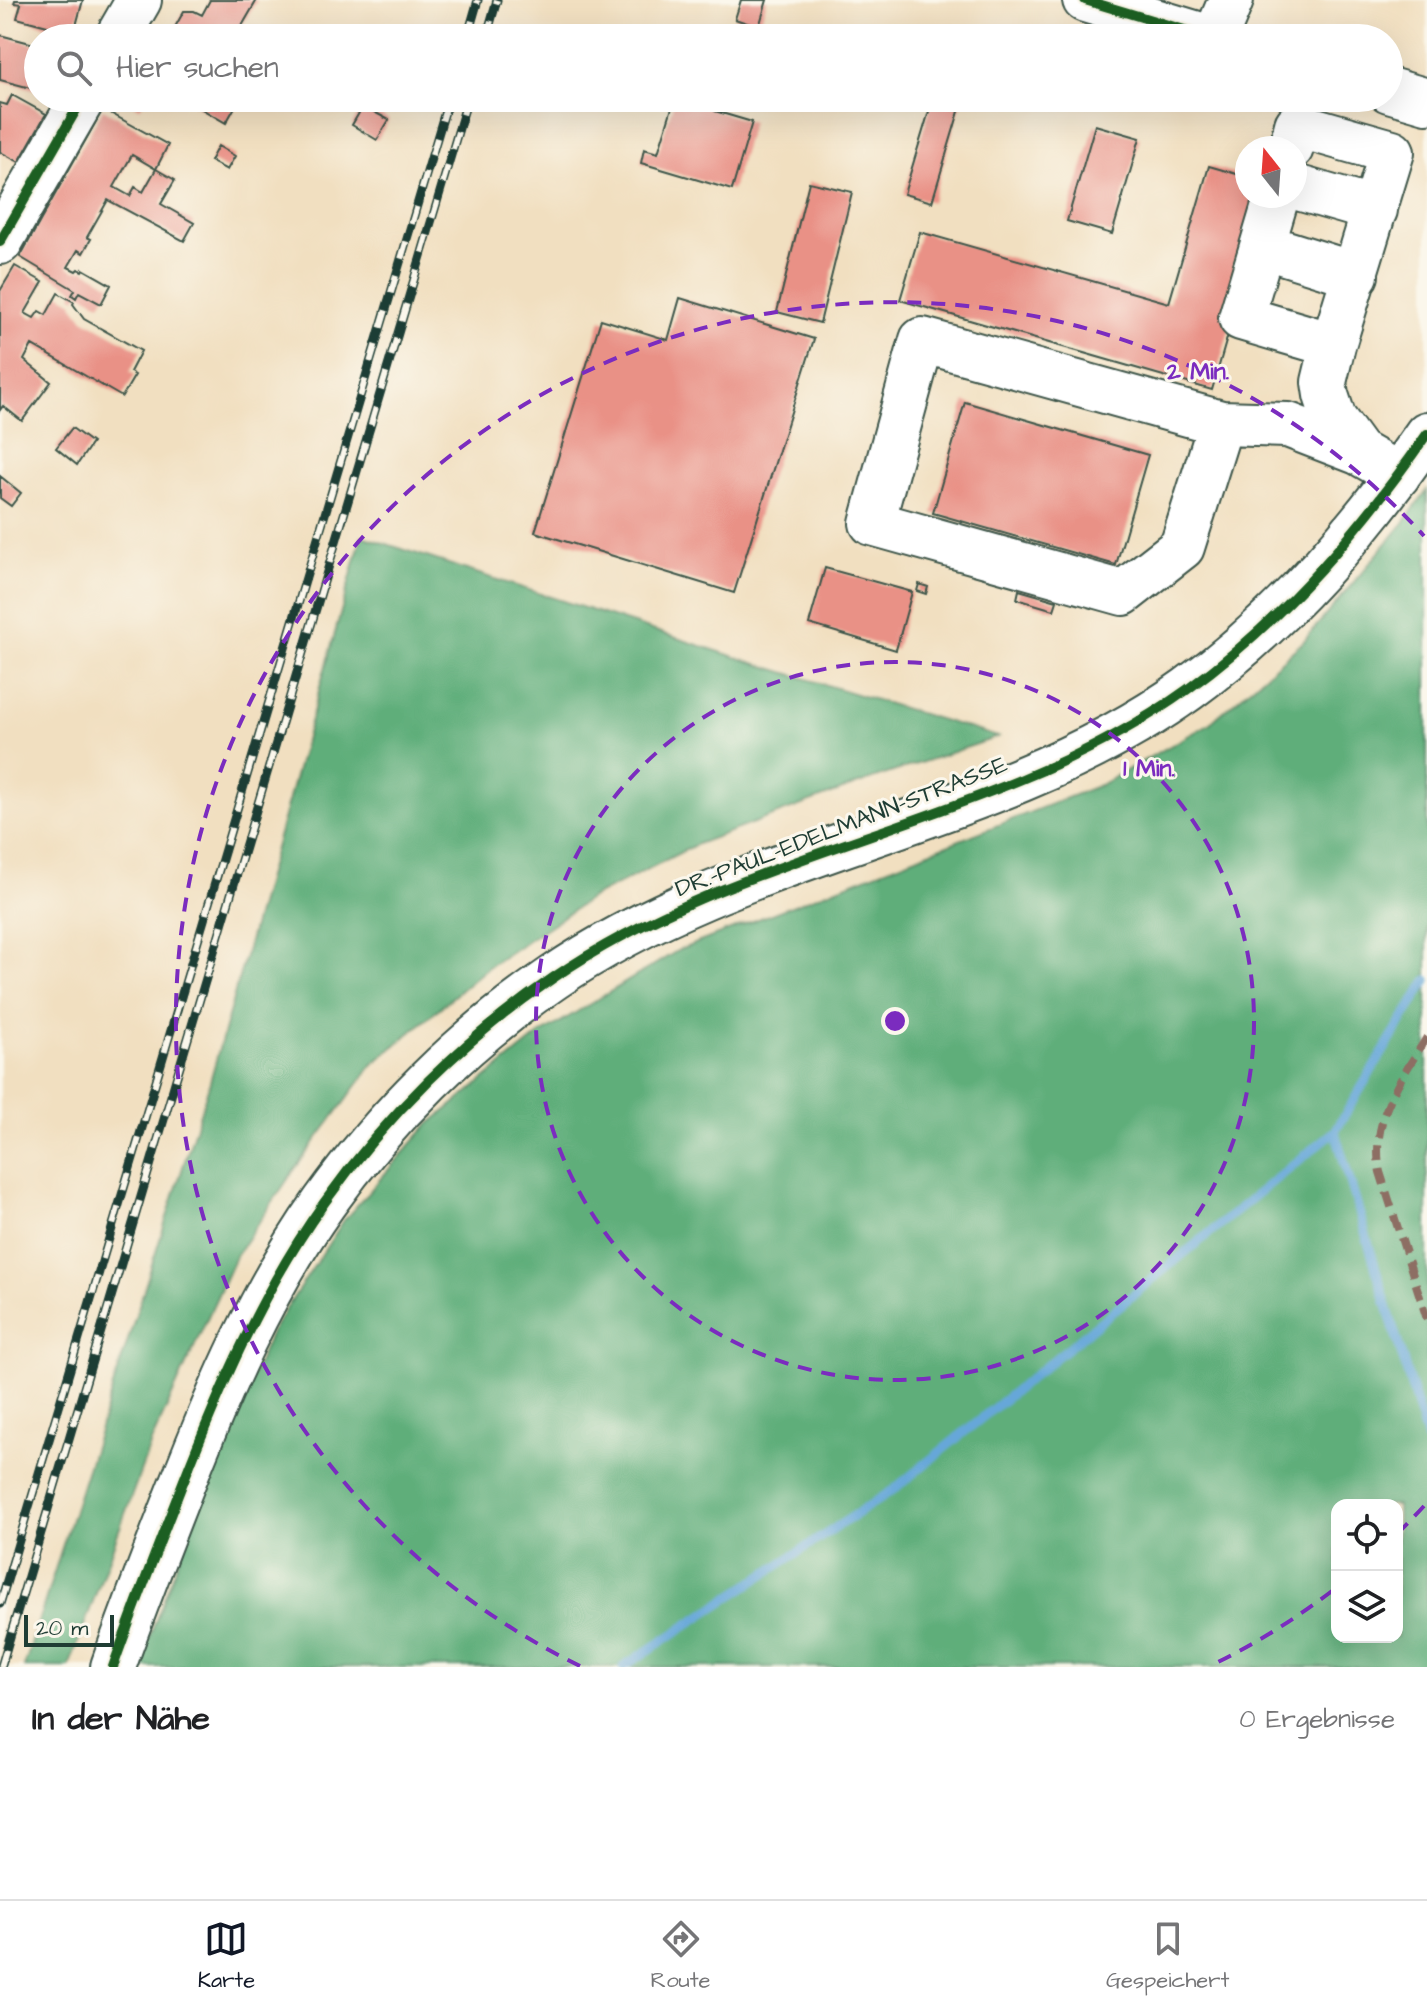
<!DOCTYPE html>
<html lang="de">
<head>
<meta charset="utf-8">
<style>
	body { margin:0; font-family:"Architects Daughter",sans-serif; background:#f2f2f2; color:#202124 }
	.controls { position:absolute; right:24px; bottom:24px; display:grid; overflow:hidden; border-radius:16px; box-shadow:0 8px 32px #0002 }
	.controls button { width:72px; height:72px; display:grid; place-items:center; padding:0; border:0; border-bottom:2px solid #e0e0e0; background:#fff; color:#202124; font:40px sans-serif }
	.compass { position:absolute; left:1235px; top:136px; width:72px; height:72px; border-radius:50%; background:#fff; box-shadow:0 8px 32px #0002; rotate:343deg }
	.scale { position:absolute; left:24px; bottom:20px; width:90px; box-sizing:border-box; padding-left:8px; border:4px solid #1f3d34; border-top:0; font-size:22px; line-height:28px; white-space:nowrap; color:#1f3d34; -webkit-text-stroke:6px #fbf7ec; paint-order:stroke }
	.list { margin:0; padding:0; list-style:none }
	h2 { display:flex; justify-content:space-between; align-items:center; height:104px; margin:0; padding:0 32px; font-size:34px }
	h2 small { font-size:26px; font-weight:400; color:#757577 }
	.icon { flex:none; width:44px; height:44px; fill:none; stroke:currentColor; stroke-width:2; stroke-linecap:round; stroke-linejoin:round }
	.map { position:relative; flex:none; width:1427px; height:1667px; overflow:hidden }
	.search { position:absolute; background:#fff; box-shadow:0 8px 32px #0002; left:24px; right:24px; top:24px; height:88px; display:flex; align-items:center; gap:20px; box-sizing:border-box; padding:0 28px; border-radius:44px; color:#757577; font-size:30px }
	.sheet { height:232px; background:#fff }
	nav { display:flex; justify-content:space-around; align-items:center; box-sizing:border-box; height:112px; border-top:2px solid #e0e0e0; background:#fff; font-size:22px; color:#757577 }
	nav a { display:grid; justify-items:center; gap:4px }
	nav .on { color:#111827 }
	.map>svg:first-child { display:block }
</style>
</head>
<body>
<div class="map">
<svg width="1427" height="1667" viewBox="0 0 1427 1667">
	<rect width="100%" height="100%" fill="#fbf7ec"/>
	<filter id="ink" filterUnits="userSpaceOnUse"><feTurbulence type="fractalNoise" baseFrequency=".0125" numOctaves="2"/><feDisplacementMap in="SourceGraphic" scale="16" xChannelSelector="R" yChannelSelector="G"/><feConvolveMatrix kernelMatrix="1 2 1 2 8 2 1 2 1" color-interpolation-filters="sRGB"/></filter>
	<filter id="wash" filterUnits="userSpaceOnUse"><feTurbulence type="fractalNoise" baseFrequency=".006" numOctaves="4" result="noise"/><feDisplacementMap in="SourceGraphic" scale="32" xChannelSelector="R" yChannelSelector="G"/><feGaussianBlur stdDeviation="1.8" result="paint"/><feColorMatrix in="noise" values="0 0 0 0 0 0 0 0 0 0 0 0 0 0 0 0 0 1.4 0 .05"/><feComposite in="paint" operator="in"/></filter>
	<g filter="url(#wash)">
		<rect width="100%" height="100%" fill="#f1dfc0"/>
		<path fill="#5fae7a" stroke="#3f7657" stroke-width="2" fill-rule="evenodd" d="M1427,490V1667H138L218,1457L271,1332L344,1220L427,1126L539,1035L679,950L1100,785L1209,724L1303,642L1403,524ZM1337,1505H1397V1637H1337Z
			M362,536L754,663L998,737L875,778L697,844L591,898L488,967L372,1065L297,1166L235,1257L152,1440L69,1667H24L209,1085Z"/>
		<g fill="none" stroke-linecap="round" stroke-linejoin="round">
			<path stroke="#66a7d9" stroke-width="9" d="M1427,980L1335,1131L1427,1440
				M623,1667L893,1490L1335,1131"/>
		</g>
		<g id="blocks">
			<path fill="#e99186" d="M15,0H83L74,33L17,18L21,4L14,3Z
				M210,0H257L235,38H179L180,36L175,27L184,11H194L202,15Z
				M741,0H767L759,27L735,19Z
				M0,35L38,45V90L0,80Z
				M12,95L46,114L19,162L0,152V103L7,105Z
				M122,98H145L140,108Z
				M183,98H240L226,123Z
				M675,98H719L715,111L752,122L732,190L641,163L644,149L658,153Z
				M933,98H963L932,202L904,194Z
				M363,106L389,120L377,140L352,125Z
				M103,109L168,145L156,169L132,155L114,187L130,196L135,187L143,192L156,169L175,180L161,204L194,223L184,241L108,200L87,237L91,239L83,253L78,250L68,267L76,271L78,269L82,271L83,269L111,285L101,304L79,292L76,298L72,295L75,290L20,257Z
				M1095,125L1140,138L1112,234L1067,221Z
				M218,146L235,156L227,170L210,161Z
				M1209,166L1247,177V196H1268L1212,390L900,300L920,232L1169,303Z
				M809,182L852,192L820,323L777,312Z
				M15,266L43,282L25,313L34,318L39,311L46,315L58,293L74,302L73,304L84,319L141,351L130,372L135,375L122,397L32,345L24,360L51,382L22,421L3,406L0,410V291Z
				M680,298L814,339L734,593L535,532L601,319L668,340Z
				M965,402L1148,455L1116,565L933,513Z
				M72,428L92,443L77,465L56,448Z
				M0,476L21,493L11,506L0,498Z
				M825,568L912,592L896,650L809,624Z
				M919,584L928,587L926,594L917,591Z
				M1019,590L1057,601L1054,610L1017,599Z"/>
		</g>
	</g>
	<g filter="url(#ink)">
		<use href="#blocks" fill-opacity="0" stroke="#3e5549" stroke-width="2"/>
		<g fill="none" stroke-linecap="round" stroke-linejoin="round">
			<g stroke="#3e5549" stroke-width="48">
				<path id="minor" d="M1085,0L1211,38
					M117,38L139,0
					M1215,38L1231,0
					M1389,90L1427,101
					M1291,148L1297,125L1392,152L1333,345L1324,382L1326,395L1334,419L1358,452
					M1295,187L1375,210
					M1277,196L1241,318L1333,345
					M0,242L83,98
					M1263,246L1356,275
					M1221,423L1182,547L1123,593L872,523L922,340L1221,423L1288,425L1358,452L1398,475
					M113,1667C134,1607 157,1549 180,1490C219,1390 262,1290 324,1203C386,1116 465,1038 553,978C696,880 864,845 1022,779C1080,755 1137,726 1188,689C1281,622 1362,528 1427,434"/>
			</g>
			<use href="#minor" stroke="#fff" stroke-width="44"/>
			<g stroke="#1f3d34" stroke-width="9">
				<path id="rail" d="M467,38L478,0
					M486,38L497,0
					M0,1604L449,98
					M1,1667L468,98"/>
			</g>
			<use href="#rail" stroke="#fbf7ec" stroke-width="6" stroke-dasharray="18" stroke-linecap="butt"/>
			<path stroke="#8d6e63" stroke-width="8" stroke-dasharray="16 8" stroke-linecap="butt" d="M1427,1037C1400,1081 1370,1119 1380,1172L1427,1319"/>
			<g stroke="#fbf7ec" stroke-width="15">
				<path id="cycleway" d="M1085,0L1211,38
					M0,242L83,98
					M113,1667C134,1607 157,1549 180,1490C219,1390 262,1290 324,1203C386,1116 465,1038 553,978C696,880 864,845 1022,779C1080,755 1137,726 1188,689C1281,622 1362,528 1427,434"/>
			</g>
			<use href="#cycleway" stroke="#1b5e20" stroke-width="10"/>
		</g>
	</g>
	<g fill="none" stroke="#7b2cbf" stroke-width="4" stroke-dasharray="14 10">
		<circle cx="895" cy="1021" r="359"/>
		<path d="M1424 1506A718 718 0 0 1 1398 1533M1332 1591A718 718 0 0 1 1210 1666M580 1666A718 718 0 1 1 1424 536"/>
	</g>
	<g text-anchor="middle" stroke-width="6" stroke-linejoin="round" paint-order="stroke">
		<g font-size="24" fill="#1f3d34" stroke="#fbf7ec">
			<text transform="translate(841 826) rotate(-21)" y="8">DR.-PAUL-EDELMANN-STRASSE</text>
		</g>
	</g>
	<circle cx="895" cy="1021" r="12" fill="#7b2cbf" stroke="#fbf7ec" stroke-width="4"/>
	<g font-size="24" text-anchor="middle" font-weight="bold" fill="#7b2cbf" stroke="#fbf7ec" stroke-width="6" stroke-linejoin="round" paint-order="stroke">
		<text x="1198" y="379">2 Min.</text>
		<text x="1149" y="776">1 Min.</text>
	</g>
</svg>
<div class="controls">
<button><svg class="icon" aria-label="locate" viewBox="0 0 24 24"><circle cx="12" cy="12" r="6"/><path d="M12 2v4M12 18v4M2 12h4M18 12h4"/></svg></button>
<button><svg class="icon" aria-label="layers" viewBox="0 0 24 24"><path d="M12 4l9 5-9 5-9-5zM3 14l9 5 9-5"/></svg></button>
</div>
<svg class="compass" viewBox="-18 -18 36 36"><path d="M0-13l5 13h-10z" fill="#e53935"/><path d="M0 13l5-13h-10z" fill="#757577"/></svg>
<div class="scale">20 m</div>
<div class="search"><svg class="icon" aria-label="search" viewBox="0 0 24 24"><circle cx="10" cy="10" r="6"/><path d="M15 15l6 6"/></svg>Hier suchen</div>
</div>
<section class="sheet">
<h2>In der Nähe<small>0 Ergebnisse</small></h2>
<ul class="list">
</ul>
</section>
<nav>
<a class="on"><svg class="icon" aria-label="map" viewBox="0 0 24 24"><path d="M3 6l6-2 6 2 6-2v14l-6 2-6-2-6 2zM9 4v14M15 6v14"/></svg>Karte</a>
<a><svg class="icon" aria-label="directions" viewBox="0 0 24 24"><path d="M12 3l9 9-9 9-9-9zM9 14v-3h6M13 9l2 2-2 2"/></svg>Route</a>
<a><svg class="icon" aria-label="saved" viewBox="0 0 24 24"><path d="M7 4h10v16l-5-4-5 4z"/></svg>Gespeichert</a>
</nav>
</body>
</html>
